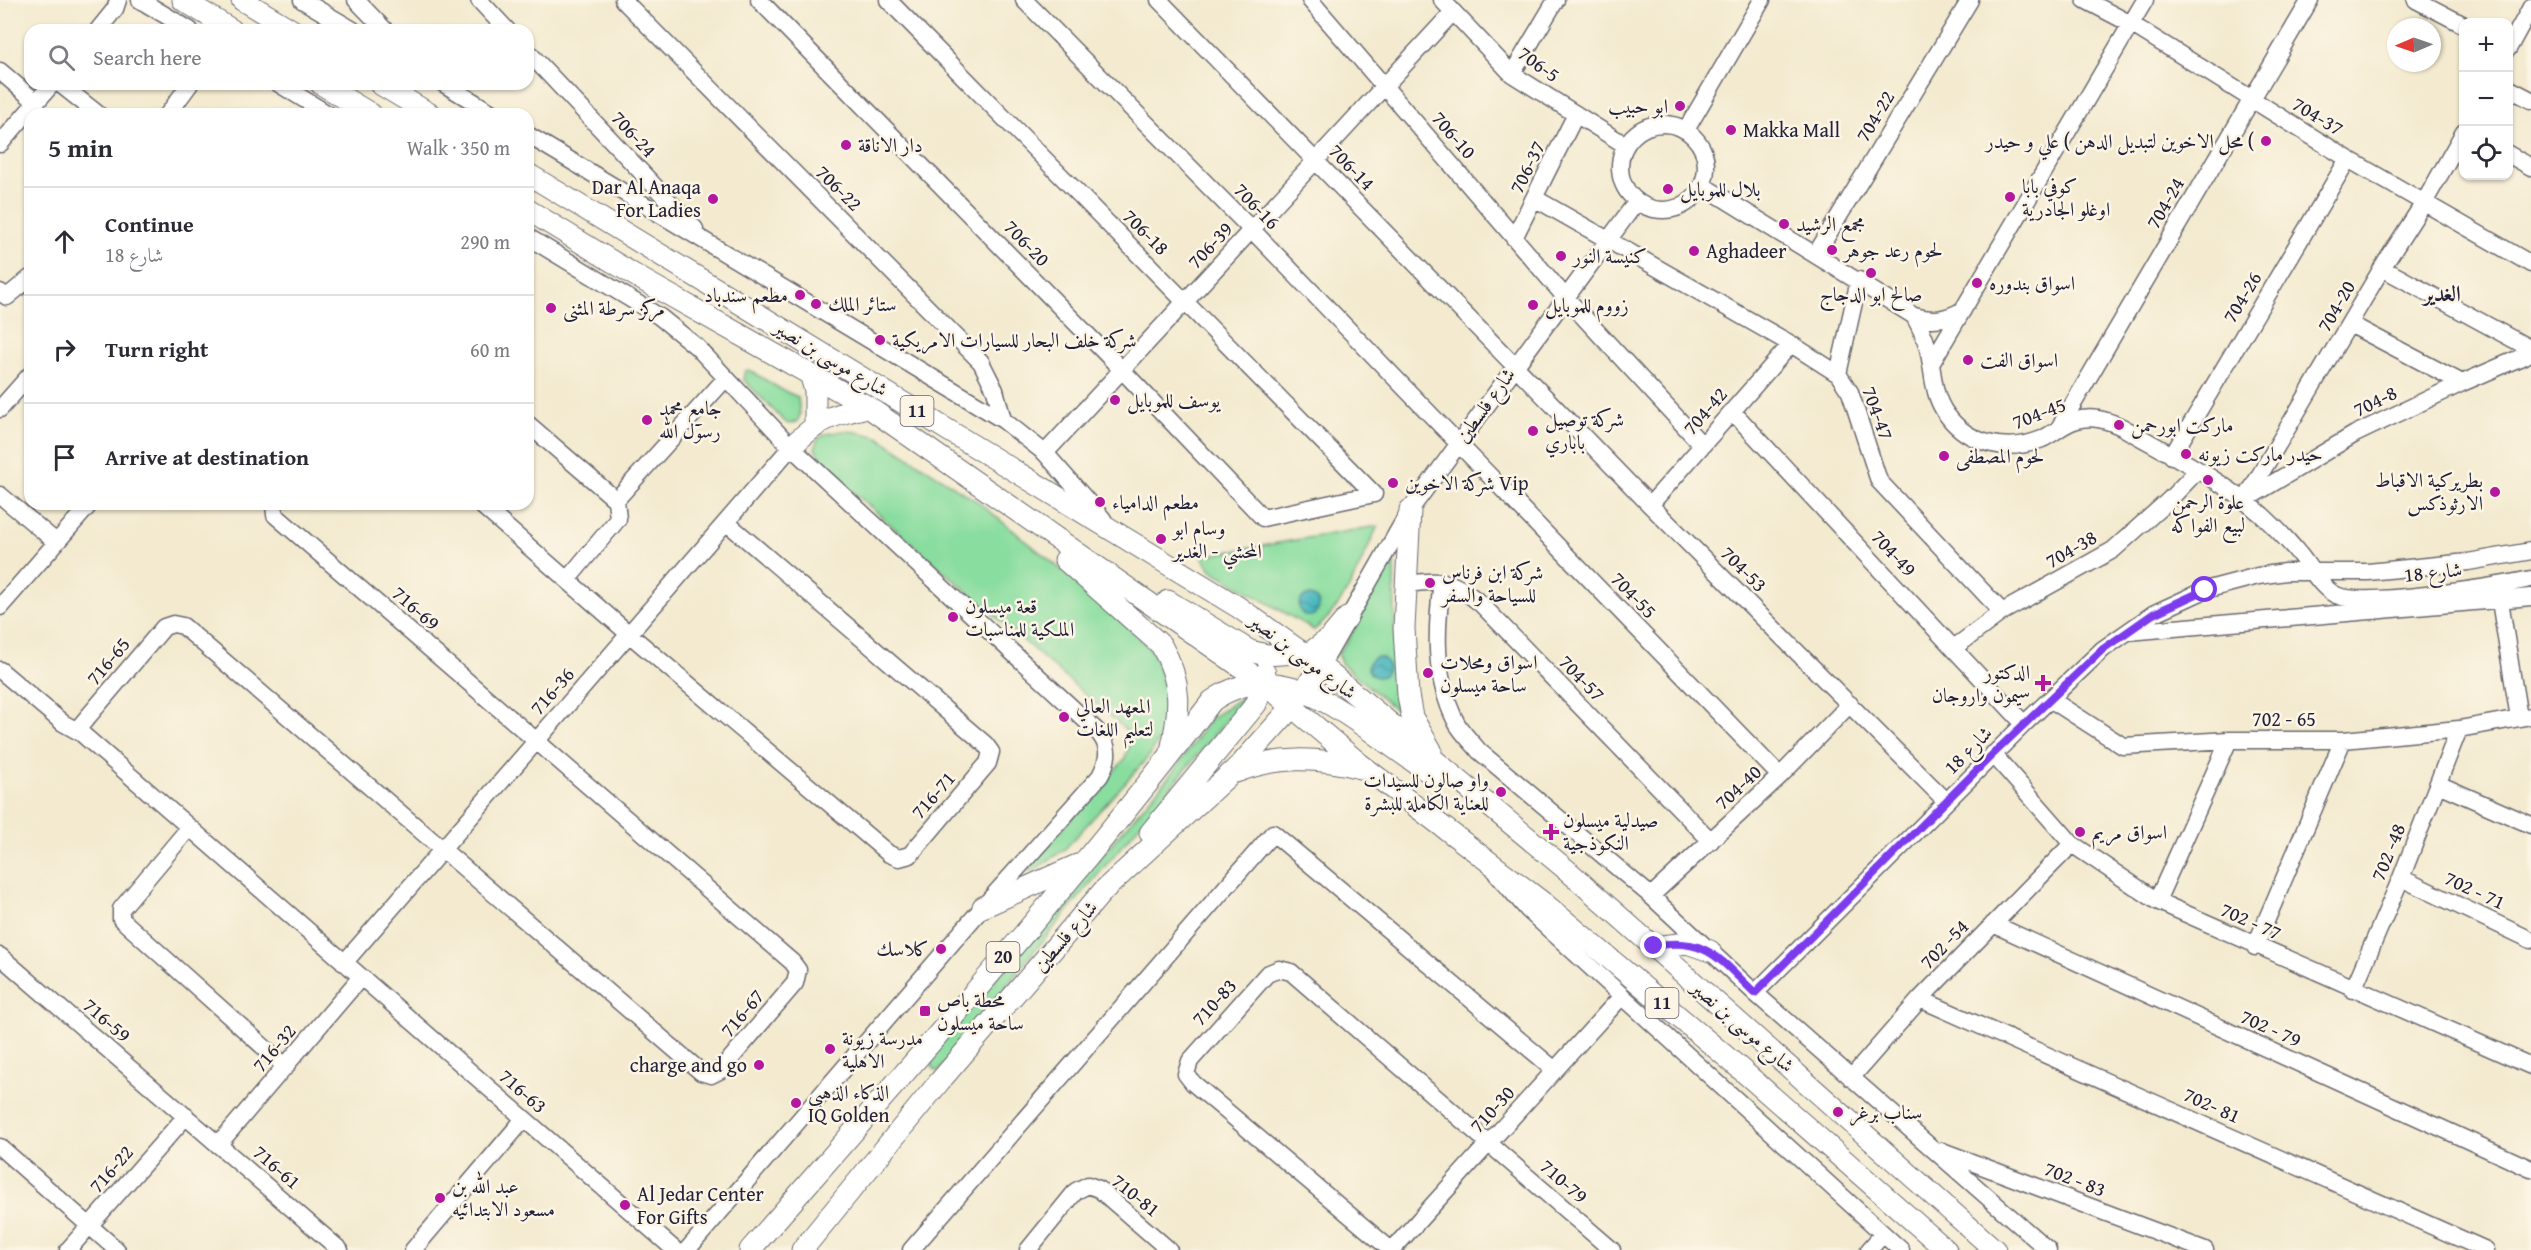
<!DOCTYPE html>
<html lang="en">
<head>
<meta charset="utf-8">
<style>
	body { margin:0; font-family:"Gentium Book Plus",Amiri,serif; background:#f7f7f7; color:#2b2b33 }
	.controls { position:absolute; right:18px; top:18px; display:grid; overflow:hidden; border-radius:12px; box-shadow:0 2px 4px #0004 }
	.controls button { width:54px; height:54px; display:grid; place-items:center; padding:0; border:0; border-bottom:2px solid #e1e1e2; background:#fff; color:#2b2b33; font:30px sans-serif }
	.compass { position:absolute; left:2387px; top:18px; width:54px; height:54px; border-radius:50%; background:#fff; box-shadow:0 2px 4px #0004; rotate:268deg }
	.stop { position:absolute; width:18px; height:18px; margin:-14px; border:4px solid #7c3aed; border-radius:50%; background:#fff }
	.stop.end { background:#7c3aed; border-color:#fff; box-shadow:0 2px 6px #0008 }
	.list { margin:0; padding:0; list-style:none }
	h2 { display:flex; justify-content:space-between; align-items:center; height:78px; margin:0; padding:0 24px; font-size:26px }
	h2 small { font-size:20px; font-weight:400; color:#7c7c81 }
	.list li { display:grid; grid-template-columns:39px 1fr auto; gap:18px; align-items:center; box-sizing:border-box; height:108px; padding:0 24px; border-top:2px solid #e1e1e2 }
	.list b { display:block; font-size:22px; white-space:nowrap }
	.list p { margin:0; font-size:20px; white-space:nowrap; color:#7c7c81 }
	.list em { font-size:20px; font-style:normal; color:#7c7c81 }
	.icon { flex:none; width:33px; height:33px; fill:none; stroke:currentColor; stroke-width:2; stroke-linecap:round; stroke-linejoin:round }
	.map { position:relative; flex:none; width:2531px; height:1250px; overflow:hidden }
	.search { position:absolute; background:#fff; box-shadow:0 2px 4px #0004; left:24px; top:24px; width:510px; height:66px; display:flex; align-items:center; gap:15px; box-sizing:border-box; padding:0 21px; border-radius:18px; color:#7c7c81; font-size:22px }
	.panel { position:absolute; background:#fff; box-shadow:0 2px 4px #0004; left:24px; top:108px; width:510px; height:402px; border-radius:18px }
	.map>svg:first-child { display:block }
</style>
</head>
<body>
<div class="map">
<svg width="2531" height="1250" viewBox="0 0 2531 1250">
	<defs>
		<pattern id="water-waves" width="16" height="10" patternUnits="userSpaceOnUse" patternTransform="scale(1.5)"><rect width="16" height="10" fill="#48b7bf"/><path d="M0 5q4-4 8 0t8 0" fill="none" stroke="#3c949c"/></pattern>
	</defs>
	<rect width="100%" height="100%" fill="#fcf5e5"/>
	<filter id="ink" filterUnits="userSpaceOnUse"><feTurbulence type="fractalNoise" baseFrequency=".0167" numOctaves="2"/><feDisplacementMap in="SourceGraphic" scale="12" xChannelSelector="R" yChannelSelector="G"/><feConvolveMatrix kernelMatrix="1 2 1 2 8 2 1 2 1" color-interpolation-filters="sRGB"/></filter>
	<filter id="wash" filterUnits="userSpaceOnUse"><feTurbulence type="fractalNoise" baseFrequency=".008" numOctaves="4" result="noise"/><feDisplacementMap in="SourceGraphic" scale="24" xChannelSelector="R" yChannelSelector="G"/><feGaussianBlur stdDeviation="1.35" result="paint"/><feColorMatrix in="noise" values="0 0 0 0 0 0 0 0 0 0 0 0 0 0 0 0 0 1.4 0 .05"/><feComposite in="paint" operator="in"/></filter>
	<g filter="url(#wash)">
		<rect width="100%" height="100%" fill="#f3eacf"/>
		<path fill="#89dd9f" stroke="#56806d" stroke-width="1.5" d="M749,370L782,390L798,397L800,415L797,422L788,424L783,420L743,379L745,371Z
			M842,431L859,432L878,437L978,502L1106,606L1153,652L1162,677L1167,714L1163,732L1150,755L1065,849L1034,870L1030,871L1028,868L1032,862L1125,759L1130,740L1127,731L828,470L815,449L817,440L825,434Z
			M1378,526C1360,562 1347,606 1314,630L1211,570L1202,556Z
			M1394,555L1396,710L1341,663L1338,653L1350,637Z
			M1242,697L1240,704L1026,961L938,1072L933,1068L929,1056L1173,772L1210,719Z"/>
		<path fill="url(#water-waves)" stroke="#356c7d" stroke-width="1.5" d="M1299 606a10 10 0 1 1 20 0a10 10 0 1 1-20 0Z
			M1368 667a10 10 0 1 1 20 0a10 10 0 1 1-20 0Z"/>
	</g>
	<g filter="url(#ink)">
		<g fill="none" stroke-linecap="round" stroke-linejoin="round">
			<g stroke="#6b686f" stroke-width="19">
				<path id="minor" d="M140,0L190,30
					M302,0L353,30
					M356,0L385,30
					M479,0L507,30
					M623,0L981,362L995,390L1003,420
					M759,0L1122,370L1263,518L1374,494
					M888,0L1374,494
					M1024,0L1252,230L1780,776
					M1159,0L1650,505L1946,801
					M1310,0L1566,298L1702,445
					M1442,0L1512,74L1625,145
					M2085,0L2131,24L2348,159L2531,264
					M2416,0L2464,25
					M98,30L115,9L118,0
					M2508,49L2531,7
					M528,52L695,229
					M0,71L36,102
					M1512,74L1556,0
					M60,84L98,114
					M279,84L328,114
					M444,84L494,114
					M2508,88L2531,100
					M168,114L190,84
					M1620 167a43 43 0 1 1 86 0a43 43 0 1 1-86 0Z
					M1686,130L1762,0
					M528,135L1003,420L1045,453L1103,519
					M0,144L52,84
					M2508,154L2531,167
					M1702,185L1914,316C1919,325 1924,335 1927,345C1934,369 1931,394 1947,415C1969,445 2008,453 2042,439C2053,434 2062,425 2074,421C2091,415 2107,420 2122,427C2169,454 2221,479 2262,515C2275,527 2288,540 2299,554C2310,567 2320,587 2336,595C2364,608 2497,586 2531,579
					M1536,199L1791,344L1838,374L1850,392L1879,481L2002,612
					M528,237L660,317L697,347L791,447L1097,731C1111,746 1109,759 1100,776L983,907L687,1250
					M1514,238L1576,114
					M1816,254L1970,0
					M2382,268L2531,349
					M0,292L7,297L30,278
					M1914,316C1932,321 1946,320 1963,310
					M2350,324L2462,383
					M1931,364L2145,0
					M1838,374L1859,280
					M0,409L30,375
					M1732,411L2024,724
					M528,424L616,500
					M2059,428L2310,0
					M1045,453L1453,12
					M2172,456L2348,159
					M0,495L56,542
					M2248,498L2355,434L2462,383L2531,353
					M2245,500L2382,268L2425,201L2464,132
					M274,504L275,515L792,962L798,970L795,983L721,1070L711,1075L701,1072L183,626L173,624L164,627L81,725V733L675,1250
					M480,504L629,634L889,854L899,858L910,855L988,763L991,752L985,744L726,522
					M1650,505L1791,344
					M567,580L618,519L616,500L726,378
					M1442,581C1436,629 1433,676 1456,722C1461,732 1472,742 1479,751L1651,896L1755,993L2048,1250
					M1405,584C1444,580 1449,578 1481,604L1711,841
					M2500,601L2519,718
					M0,607L90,504
					M2128,632L2531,597
					M1954,648L2002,612L2113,550L2169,500L2197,471
					M1321,666L1410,510L1637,201
					M0,670L63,723L81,733
					M2050,699L2123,746L2229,740H2343L2459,729L2531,716
					M1993,754L2072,844L2157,901L2531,1066
					M2438,784L2531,825
					M189,828L121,909V919L286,1067
					M1496,873L1528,910L1901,1250
					M2401,878L2531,940
					M1651,896L1780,776L1850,704
					M2157,901L2229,740
					M1993,924L2531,1169
					M2255,947L2343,740
					M0,956L340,1250
					M344,963L791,447
					M2353,990L2401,878L2459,729
					M1755,993L2024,724L2103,649L2153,614L2205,590L2258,576L2285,572H2368L2468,562L2531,551
					M1920,999L2486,1250
					M1851,1078L1920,999L2072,844
					M218,1145L361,977
					M0,1147L117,1250
					M1942,1151L2205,1250
					M68,1250L186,1116
					M413,1250L524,1119
					M911,1250L1273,833L1555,1070
					M1028,1250L1076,1191L1088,1185L1099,1189L1169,1250
					M1391,1250L1193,1083L1186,1074L1190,1061L1267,974L1279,969L1291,972L1612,1250
					M1392,1250L1622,996
					M1869,1250L1883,1234"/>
			</g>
			<g stroke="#6b686f" stroke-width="23">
				<path id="major" d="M183,0L232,30
					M242,0L292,30
					M321,84L371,114
					M380,84L430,114
					M528,174L1238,607L1321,666L1568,871L1995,1250
					M528,210L641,279L868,407L1264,683L1360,764L1546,905L1736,1065L1946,1250
					M810,374L815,390V424
					M791,447C819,420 830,415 868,407
					M1410,510L1404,628L1408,695L1412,717L1431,750
					M1065,560L1161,645C1183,683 1180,711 1171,751
					M1168,601L1250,651L1266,655L1311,652L1330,638L1347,618
					M1236,772C1278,756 1317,757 1361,768
					M1150,833L1256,704L1264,683L1265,673
					M983,907L1077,865
					M1654,947L1687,943L1710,951
					M750,1250C907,1070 1067,891 1212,701C1268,661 1320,696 1368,729C1390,745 1411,760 1433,775
					M802,1250L940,1081L1104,890L1242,763L1292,707L1321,666"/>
			</g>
			<use href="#minor" stroke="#fff" stroke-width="16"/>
			<use href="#major" stroke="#fff" stroke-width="21"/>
		</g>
	</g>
	<g fill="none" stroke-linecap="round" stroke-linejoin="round" filter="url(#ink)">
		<path stroke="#7c3aed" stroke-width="8" d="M1654,946C1707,936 1720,960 1755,993L1993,754L2103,649L2153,614L2205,590"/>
	</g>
	<g fill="#b5179e" stroke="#fcf5e5" stroke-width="2">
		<circle cx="1680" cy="106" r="6"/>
		<circle cx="1731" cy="130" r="6"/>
		<circle cx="2266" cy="141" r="6"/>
		<circle cx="846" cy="145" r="6"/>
		<circle cx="1668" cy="189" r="6"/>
		<circle cx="2010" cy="197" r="6"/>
		<circle cx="713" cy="199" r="6"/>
		<circle cx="1784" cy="224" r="6"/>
		<circle cx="1832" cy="250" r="6"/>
		<circle cx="1694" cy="251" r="6"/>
		<circle cx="1561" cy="256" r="6"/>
		<circle cx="1871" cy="273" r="6"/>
		<circle cx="1977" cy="283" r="6"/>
		<circle cx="800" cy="295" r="6"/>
		<circle cx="816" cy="304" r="6"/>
		<circle cx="1533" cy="305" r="6"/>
		<circle cx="551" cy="308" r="6"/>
		<circle cx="880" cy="340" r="6"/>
		<circle cx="1968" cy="360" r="6"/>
		<circle cx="1115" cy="400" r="6"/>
		<circle cx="647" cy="420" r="6"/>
		<circle cx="2119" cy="425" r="6"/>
		<circle cx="1533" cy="431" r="6"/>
		<circle cx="2186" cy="454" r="6"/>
		<circle cx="1944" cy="456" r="6"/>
		<circle cx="2208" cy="480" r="6"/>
		<circle cx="1393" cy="483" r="6"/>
		<circle cx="2495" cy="492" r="6"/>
		<circle cx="1100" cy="502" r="6"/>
		<circle cx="1161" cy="539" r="6"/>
		<circle cx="1430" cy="583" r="6"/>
		<circle cx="953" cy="617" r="6"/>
		<circle cx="1428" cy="673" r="6"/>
		<path d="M2040 674h6v6h6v6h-6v6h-6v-6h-6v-6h6z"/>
		<circle cx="1064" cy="717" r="6"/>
		<circle cx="1501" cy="792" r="6"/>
		<path d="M1548 823h6v6h6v6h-6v6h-6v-6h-6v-6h6z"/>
		<circle cx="2080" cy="832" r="6"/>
		<circle cx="941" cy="949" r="6"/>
		<rect x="919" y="1005" width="12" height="12" rx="3"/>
		<circle cx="830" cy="1049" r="6"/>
		<circle cx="759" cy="1065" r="6"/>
		<circle cx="796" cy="1103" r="6"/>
		<circle cx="1838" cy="1112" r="6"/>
		<circle cx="440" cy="1198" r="6"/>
		<circle cx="625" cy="1205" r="6"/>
	</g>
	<g text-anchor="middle" stroke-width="5" stroke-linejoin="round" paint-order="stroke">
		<g fill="#fcf5e5" stroke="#63616e" stroke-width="1.5">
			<rect x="900.5" y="396" width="33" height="30" rx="4.5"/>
			<rect x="986.5" y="942" width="33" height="30" rx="4.5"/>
			<rect x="1645.5" y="988" width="33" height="30" rx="4.5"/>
		</g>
		<g font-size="18" font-weight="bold" fill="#22223b">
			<text x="917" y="417">11</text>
			<text x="1003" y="963">20</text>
			<text x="1662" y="1009">11</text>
		</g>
		<g font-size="20" fill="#22223b" stroke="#fcf5e5">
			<text transform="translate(1539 64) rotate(36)" y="7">706-5</text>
			<text transform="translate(1875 116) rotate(-59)" y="7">704-22</text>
			<text transform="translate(2318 116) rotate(31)" y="7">704-37</text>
			<text transform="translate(634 134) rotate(47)" y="7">706-24</text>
			<text transform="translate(1454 135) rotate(49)" y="7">706-10</text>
			<text transform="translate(1352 167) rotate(46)" y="7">706-14</text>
			<text transform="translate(1527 167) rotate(-64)" y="7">706-37</text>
			<text transform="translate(839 188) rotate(45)" y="7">706-22</text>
			<text transform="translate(2165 203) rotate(-60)" y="7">704-24</text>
			<text transform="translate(1257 206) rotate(46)" y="7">706-16</text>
			<text transform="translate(1146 232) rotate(45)" y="7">706-18</text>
			<text transform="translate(1027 243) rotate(46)" y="7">706-20</text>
			<text transform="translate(1210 245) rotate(-47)" y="7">706-39</text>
			<text transform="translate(2242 297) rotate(-59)" y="7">704-26</text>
			<text transform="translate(2336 306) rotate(-60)" y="7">704-20</text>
			<text transform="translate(831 358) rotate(31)" y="7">شارع موسى بن نصير</text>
			<text transform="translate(2375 401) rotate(-26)" y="7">704-8</text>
			<text transform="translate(1485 405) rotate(-54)" y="7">شارع فلسطين</text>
			<text transform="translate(1705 411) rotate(-49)" y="7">704-42</text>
			<text transform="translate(1878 413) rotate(70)" y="7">704-47</text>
			<text transform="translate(2039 413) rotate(-21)" y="7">704-45</text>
			<text transform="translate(2071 549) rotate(-30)" y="7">704-38</text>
			<text transform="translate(1894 553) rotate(47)" y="7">704-49</text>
			<text transform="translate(1744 569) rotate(45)" y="7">704-53</text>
			<text transform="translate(2433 572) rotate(-6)" y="7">شارع 18</text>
			<text transform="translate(1634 595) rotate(46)" y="7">704-55</text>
			<text transform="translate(416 608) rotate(41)" y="7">716-69</text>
			<text transform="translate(1303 656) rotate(37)" y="7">شارع موسى بن نصير</text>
			<text transform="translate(108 661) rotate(-50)" y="7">716-65</text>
			<text transform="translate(1582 678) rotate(46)" y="7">704-57</text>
			<text transform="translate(552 691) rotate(-49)" y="7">716-36</text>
			<text x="2284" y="726">702 - 65</text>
			<text transform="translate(1968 750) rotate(-45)" y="7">شارع 18</text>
			<text transform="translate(1738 787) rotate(-43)" y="7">704-40</text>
			<text transform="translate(933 795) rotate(-49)" y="7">716-71</text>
			<text transform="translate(2388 852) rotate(-68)" y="7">702 -48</text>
			<text transform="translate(2475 890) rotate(25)" y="7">702 - 71</text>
			<text transform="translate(2251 921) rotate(24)" y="7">702 - 77</text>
			<text transform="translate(1065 936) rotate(-49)" y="7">شارع فلسطين</text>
			<text transform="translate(1944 944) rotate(-46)" y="7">702 -54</text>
			<text transform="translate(1214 1002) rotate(-48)" y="7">710-83</text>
			<text transform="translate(742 1013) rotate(-50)" y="7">716-67</text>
			<text transform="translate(107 1020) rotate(41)" y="7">716-59</text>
			<text transform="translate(1743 1026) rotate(41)" y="7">شارع موسى بن نصير</text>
			<text transform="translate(2271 1028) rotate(24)" y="7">702 - 79</text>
			<text transform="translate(274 1048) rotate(-50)" y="7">716-32</text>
			<text transform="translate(523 1091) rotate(41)" y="7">716-63</text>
			<text transform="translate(2212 1105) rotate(24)" y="7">702- 81</text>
			<text transform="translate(1492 1109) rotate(-48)" y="7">710-30</text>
			<text transform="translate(277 1167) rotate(41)" y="7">716-61</text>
			<text transform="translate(111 1169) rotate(-49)" y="7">716-22</text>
			<text transform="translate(2075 1179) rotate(21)" y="7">702 - 83</text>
			<text transform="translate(1564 1181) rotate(41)" y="7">710-79</text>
			<text transform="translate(1136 1195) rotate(39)" y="7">710-81</text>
		</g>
		<g font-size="20" fill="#22223b" stroke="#fcf5e5" text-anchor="start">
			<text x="1668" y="113" text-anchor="end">ابو حبيب</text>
			<text x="1743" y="137">Makka Mall</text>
			<text x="2254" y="148" text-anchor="end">محل الاخوين لتبديل الدهن ) علي و حيدر (</text>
			<text x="858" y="152">دار الاناقة</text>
			<text x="2022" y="193">كوفي بابا<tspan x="2022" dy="23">اوغلو الجادرية</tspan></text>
			<text x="701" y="194" text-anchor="end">Dar Al Anaqa<tspan x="701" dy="23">For Ladies</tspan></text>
			<text x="1680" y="196">بلال للموبايل</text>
			<text x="1796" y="231">مجمع الرشيد</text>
			<text x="1844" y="257">لحوم رعد جوهر</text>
			<text x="1706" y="258">Aghadeer</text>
			<text x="1573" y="263">كنيسة النور</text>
			<text x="1989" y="290">اسواق بندوره</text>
			<text x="1871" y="301" text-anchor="middle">صالح ابو الدجاج</text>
			<text x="788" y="302" text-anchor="end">مطعم سندباد</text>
			<text x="828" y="311">ستائر الملك</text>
			<text x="1545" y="312">زووم للموبايل</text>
			<text x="563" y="315">مركز سرطة المثنى</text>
			<text x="892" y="347">شركة خلف البحار للسيارات الامريكية</text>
			<text x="1980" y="367">اسواق الفت</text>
			<text x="1127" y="407">يوسف للموبايل</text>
			<text x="659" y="415">جامع محمد<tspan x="659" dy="23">رسول الله</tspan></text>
			<text x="1545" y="426">شركة توصيل<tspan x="1545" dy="23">باباري</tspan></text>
			<text x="2131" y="432">ماركت ابورحمن</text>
			<text x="2198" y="461">حيدر ماركت زيونه</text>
			<text x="1956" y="463">لحوم المصطفى</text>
			<text x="2483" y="487" text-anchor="end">بطريركية الاقباط<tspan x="2483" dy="23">الارثوذكس</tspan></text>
			<text x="1405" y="490">شركة الاخوين Vip</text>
			<text x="1112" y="509">مطعم الدامياء</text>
			<text x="2208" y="509" text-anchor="middle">علوة الرحمن<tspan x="2208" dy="23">لبيع الفواكه</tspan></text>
			<text x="1173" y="535">وسام ابو<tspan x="1173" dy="23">المحشي - الغدير</tspan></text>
			<text x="1442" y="579">شركة ابن فرناس<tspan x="1442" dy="23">للسياحة والسفر</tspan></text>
			<text x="965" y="613">قعة ميسلون<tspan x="965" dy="23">الملكية للمناسبات</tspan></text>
			<text x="1440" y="669">اسواق ومحلات<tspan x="1440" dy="23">ساحة ميسلون</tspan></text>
			<text x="2030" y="679" text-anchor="end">الدكتور<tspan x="2030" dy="23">سيمون واروجان</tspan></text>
			<text x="1076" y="713">المعهد العالي<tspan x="1076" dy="23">لتعليم اللغات</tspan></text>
			<text x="1489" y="787" text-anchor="end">واو صالون للسيدات<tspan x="1489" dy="23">للعناية الكاملة للبشرة</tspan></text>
			<text x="1563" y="827">صيدلية ميسلون<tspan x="1563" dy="23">النكوذجية</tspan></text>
			<text x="2092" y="839">اسواق مريم</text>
			<text x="929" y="956" text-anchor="end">كلاسك</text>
			<text x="937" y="1007">محطة باص<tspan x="937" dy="23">ساحة ميسلون</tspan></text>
			<text x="842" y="1045">مدرسة زيونة<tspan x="842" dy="23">الاهلية</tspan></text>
			<text x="747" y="1072" text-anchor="end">charge and go</text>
			<text x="808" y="1099">الذكاء الذهبي<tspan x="808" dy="23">IQ Golden</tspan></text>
			<text x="1850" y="1119">سناب برغر</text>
			<text x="452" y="1193">عبد الله بن<tspan x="452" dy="23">مسعود الابتدائيه</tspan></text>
			<text x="637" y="1201">Al Jedar Center<tspan x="637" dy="23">For Gifts</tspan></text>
		</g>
		<g font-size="22" font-weight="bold" fill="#22223b" stroke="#fcf5e5">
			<text x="2442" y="301">الغدير</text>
		</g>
	</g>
</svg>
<div class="controls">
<button>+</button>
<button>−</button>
<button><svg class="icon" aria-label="locate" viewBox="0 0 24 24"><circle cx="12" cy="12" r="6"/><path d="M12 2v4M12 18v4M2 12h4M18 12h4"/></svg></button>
</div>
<svg class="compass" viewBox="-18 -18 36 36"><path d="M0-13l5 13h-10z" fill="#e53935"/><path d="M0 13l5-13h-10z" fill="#7c7c81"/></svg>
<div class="stop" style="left:2205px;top:590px"></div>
<div class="stop end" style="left:1654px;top:946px"></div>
<div class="search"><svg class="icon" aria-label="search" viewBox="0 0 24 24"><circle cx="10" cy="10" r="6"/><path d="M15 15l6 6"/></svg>Search here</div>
<section class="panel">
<h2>5 min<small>Walk · 350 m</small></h2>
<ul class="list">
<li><svg class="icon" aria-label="ahead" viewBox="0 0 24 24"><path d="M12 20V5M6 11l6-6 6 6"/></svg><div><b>Continue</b><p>شارع 18</p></div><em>290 m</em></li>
<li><svg class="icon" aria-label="right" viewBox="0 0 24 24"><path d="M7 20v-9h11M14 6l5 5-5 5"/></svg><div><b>Turn right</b></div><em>60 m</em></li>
<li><svg class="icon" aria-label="arrive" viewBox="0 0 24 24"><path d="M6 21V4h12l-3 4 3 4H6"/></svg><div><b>Arrive at destination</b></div></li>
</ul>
</section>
</div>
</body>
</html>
